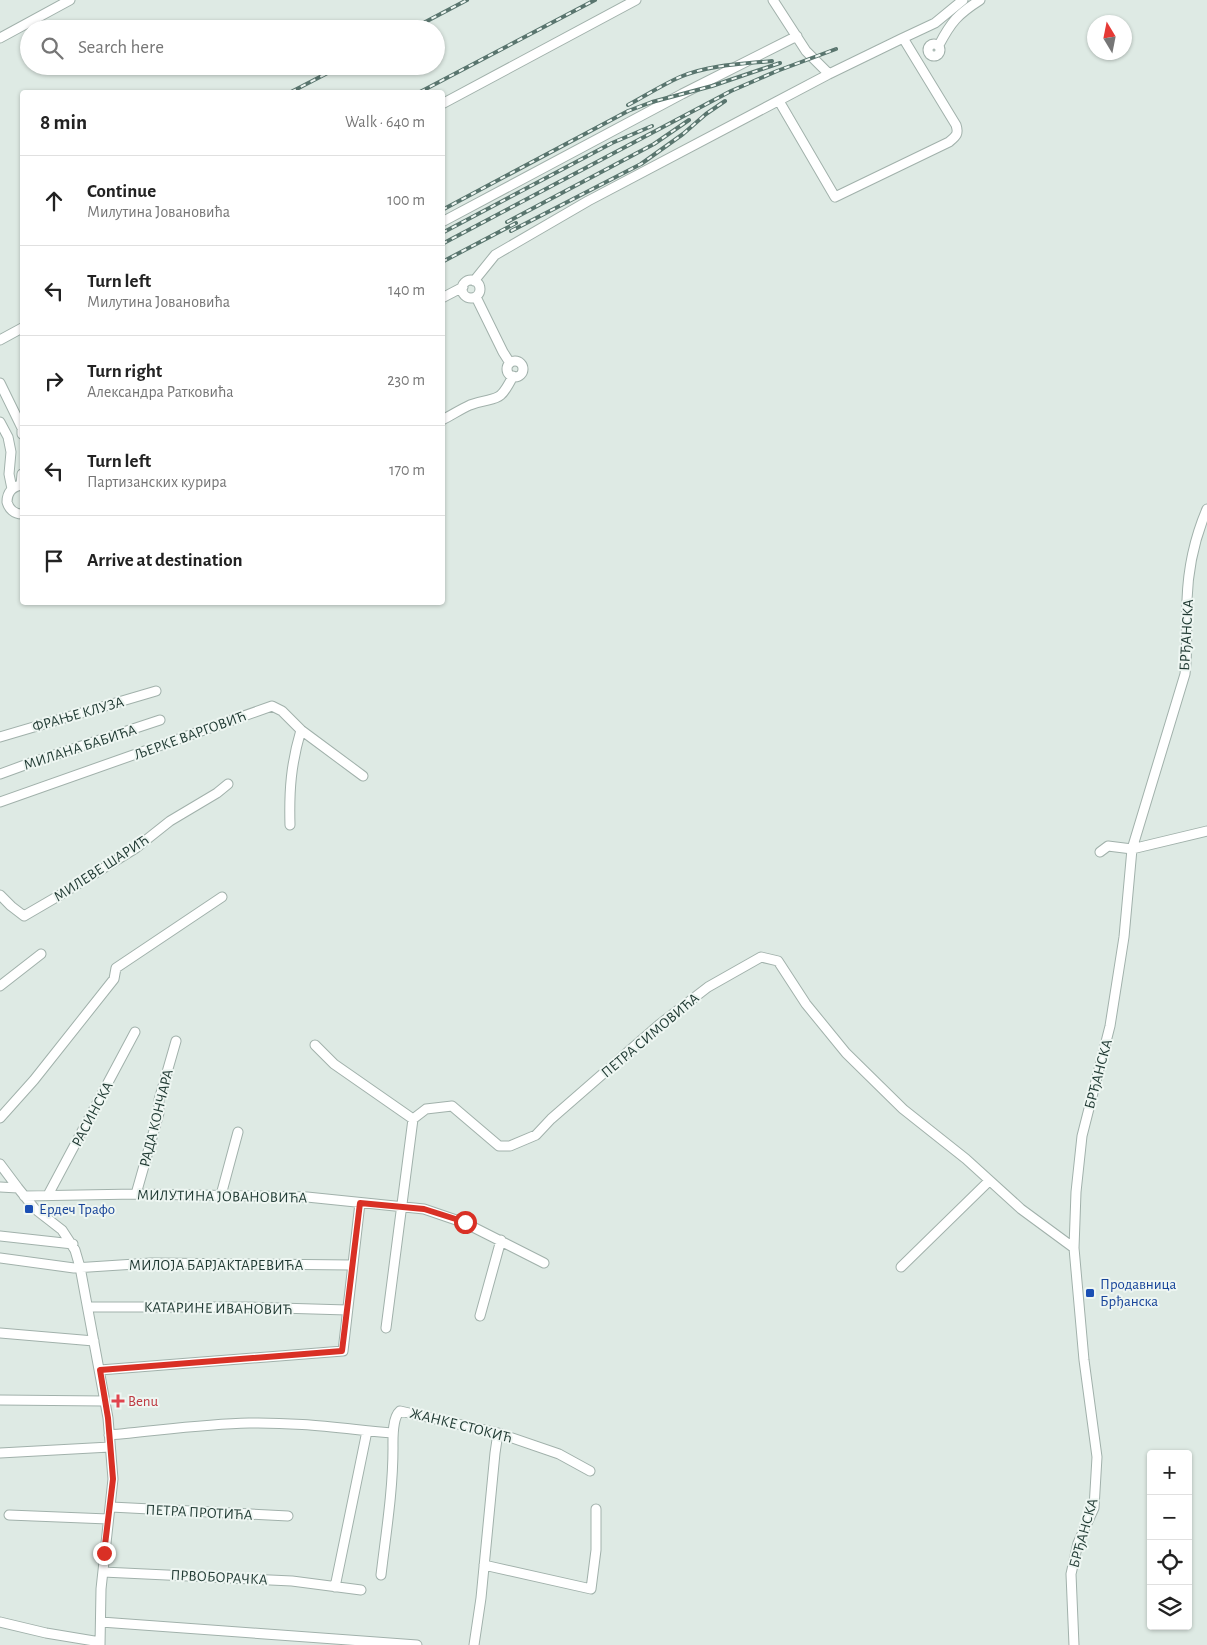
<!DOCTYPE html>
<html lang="en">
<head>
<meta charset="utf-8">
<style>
	body { margin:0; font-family:"Alegreya Sans",sans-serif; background:#f2f2f2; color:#222 }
	.controls { position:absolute; right:15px; bottom:15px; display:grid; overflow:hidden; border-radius:5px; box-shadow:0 1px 4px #0004 }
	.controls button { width:45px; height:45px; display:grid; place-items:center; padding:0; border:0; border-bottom:1px solid #e0e0e0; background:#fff; color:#222; font:25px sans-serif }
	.compass { position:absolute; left:1087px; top:15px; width:45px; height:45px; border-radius:50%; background:#fff; box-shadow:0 1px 4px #0004; rotate:350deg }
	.stop { position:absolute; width:15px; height:15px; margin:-11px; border:4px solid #d93025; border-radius:50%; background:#fff }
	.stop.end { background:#d93025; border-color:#fff; box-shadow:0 1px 5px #0008 }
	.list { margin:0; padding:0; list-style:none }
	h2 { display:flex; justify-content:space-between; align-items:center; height:65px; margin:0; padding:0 20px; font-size:21px }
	h2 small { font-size:16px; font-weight:400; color:#767676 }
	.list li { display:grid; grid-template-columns:32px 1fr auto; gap:15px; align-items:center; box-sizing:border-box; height:90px; padding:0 20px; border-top:1px solid #e0e0e0 }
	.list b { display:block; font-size:19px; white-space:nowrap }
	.list p { margin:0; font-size:16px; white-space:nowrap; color:#767676 }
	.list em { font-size:16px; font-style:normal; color:#767676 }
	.icon { flex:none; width:28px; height:28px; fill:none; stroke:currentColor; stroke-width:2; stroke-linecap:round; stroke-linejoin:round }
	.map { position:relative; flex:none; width:1207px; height:1645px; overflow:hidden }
	.search { position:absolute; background:#fff; box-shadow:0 1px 4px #0004; left:20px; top:20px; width:425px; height:55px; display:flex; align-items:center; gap:12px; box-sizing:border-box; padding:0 18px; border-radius:28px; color:#767676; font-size:19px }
	.panel { position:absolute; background:#fff; box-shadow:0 1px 4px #0004; left:20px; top:90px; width:425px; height:515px; border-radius:5px }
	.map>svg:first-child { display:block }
</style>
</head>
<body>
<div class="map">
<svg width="1207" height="1645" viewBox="0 0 1207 1645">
	<rect width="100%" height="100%" fill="#deeae4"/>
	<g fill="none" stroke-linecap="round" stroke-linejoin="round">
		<g stroke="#a1b1ab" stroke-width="11">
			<path id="minor" d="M773,0L806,51L829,74
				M0,38L70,0
				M928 50a6 6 0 1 1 12 0a6 6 0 1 1-12 0Z
				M939,45C951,22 958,14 980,0
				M779,101L835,197L949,142C956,136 959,134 956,125L903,38L935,23L963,0
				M442,104L636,0
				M442,222L682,94L797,36
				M462 289a9 9 0 1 1 18 0a9 9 0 1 1-18 0Z
				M474,281L495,255L588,201L829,74L903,38
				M476,297L503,352L510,363
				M442,298L463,287
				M0,340L22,328
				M507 369a8 8 0 1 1 16 0a8 8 0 1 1-16 0Z
				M0,383L22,428V434
				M442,420C452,415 461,409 470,405C497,395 498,406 513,376
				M0,422L8,437L11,452L9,474L12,489
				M21,485L22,474
				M22,485C13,486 7,492 7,502C9,509 14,514 22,514
				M0,737L156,691
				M0,774L33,762L160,720
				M0,802L272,706L282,711L301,730L363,776
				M290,825C289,790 291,764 301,730
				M1100,852L1108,846L1132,849L1207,831
				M0,895L11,906L24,916L60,895L136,848L170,821L217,793L228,784
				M0,986L41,954
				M315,1045L334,1064L413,1119L426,1109L452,1106L499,1146H510L536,1135L551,1119L660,1024L708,987L761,957L778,961L806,1004L846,1053L903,1109L966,1159L1021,1209L1074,1248
				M0,1118L34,1080L114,979L116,968L222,897
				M0,1164L18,1188L35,1209L62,1230L75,1250L80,1267L108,1418L113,1479L101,1589L100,1645
				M0,1187L18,1188
				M136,1194L159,1113V1100L176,1041
				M48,1195L135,1032
				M221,1195L238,1132
				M24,1196L136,1194L307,1197L424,1209L465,1223L544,1263
				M0,1236L73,1244
				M0,1258L74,1268L151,1263L352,1265
				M901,1267L989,1181
				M88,1307H244L347,1310
				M480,1316L501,1240
				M386,1328L413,1119
				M0,1333L94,1341
				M100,1370L343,1351L360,1203
				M0,1400L104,1401
				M109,1435C156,1431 202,1424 249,1423C297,1422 346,1429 393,1433
				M0,1453L110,1447
				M111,1507L288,1516
				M9,1515L108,1519
				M484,1565L591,1589L596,1550V1509
				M103,1572L292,1581L361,1590
				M381,1575C386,1533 393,1490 393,1448C393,1438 392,1418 400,1411L498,1433L559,1454L590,1471
				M335,1587L367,1431
				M0,1622L46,1633L100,1642
				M101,1622L417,1645
				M474,1645L481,1598L495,1453L498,1433
				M1074,1645L1071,1574L1078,1543L1094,1508L1097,1457L1084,1360L1074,1248L1076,1192L1082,1136L1110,1026L1124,937L1132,849L1185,674C1188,649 1186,625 1187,600C1188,570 1195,537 1207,509"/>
		</g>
		<use href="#minor" stroke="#fff" stroke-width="9"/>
		<g stroke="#59756e" stroke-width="4">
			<path id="rail" d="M412,29L467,0
				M291,92L341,66
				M420,92L595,0
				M628,105C645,96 662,85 680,77C708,65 741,64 772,61
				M442,210L628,111L652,102L712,86L780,63
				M507,222L654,144L689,120
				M511,231L641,164L683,134L706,114L725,101
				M442,233L612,143L652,126
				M442,244L731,91L777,71L836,49
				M442,262L516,223"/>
		</g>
		<use href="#rail" stroke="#eef6f2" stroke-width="2" stroke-dasharray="5.5" stroke-linecap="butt"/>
	</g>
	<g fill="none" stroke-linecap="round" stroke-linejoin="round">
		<path stroke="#d93025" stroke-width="6" d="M104,1553L113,1479L108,1418L100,1370L342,1351L360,1203L424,1209L465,1222"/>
	</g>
	<g fill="#1a4fb4" stroke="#eef6f2" stroke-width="2">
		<rect x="24" y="1204" width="10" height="10" rx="2.5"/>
		<rect x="1085" y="1288" width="10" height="10" rx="2.5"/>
	</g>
	<path fill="#e0444e" stroke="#eef6f2" stroke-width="2" d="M115.5 1393.5h5v5h5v5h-5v5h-5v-5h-5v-5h5z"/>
	<g text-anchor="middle" stroke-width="4" stroke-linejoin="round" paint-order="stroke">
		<g font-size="15" fill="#1f3932" stroke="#eef6f2">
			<text transform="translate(1186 635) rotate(-87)" y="5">БРЂАНСКА</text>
			<text transform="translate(78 714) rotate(-16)" y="5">ФРАЊЕ КЛУЗА</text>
			<text transform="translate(190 735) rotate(-20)" y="5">ЉЕРКЕ ВАРГОВИЋ</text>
			<text transform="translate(80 747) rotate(-18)" y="5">МИЛАНА БАБИЋА</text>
			<text transform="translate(101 868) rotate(-33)" y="5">МИЛЕВЕ ШАРИЋ</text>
			<text transform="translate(650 1035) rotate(-40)" y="5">ПЕТРА СИМОВИЋА</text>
			<text transform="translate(1098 1074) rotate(-75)" y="5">БРЂАНСКА</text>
			<text transform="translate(92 1114) rotate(-62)" y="5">РАСИНСКА</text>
			<text transform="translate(156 1118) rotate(-76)" y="5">РАДА КОНЧАРА</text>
			<text transform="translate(222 1196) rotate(1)" y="5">МИЛУТИНА ЈОВАНОВИЋА</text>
			<text x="216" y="1270">МИЛОЈА БАРЈАКТАРЕВИЋА</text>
			<text transform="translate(218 1308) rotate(1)" y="5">КАТАРИНЕ ИВАНОВИЋ</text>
			<text transform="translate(461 1425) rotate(14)" y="5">ЖАНКЕ СТОКИЋ</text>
			<text transform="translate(199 1512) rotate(3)" y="5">ПЕТРА ПРОТИЋА</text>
			<text transform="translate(1083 1533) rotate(-74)" y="5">БРЂАНСКА</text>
			<text transform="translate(219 1577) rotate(3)" y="5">ПРВОБОРАЧКА</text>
		</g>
		<g font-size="15" fill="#164399" stroke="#eef6f2" text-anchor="start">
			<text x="39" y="1214">Ердеч Трафо</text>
			<text x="1100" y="1289">Продавница<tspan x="1100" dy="17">Брђанска</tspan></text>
		</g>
		<g font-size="15" fill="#be3a42" stroke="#eef6f2" text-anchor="start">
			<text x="128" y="1406">Benu</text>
		</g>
	</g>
</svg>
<div class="controls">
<button>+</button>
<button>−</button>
<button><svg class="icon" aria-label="locate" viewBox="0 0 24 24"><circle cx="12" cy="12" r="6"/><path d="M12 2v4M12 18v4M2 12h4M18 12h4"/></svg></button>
<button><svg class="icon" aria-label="layers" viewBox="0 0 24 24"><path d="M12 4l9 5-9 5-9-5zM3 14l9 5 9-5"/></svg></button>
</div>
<svg class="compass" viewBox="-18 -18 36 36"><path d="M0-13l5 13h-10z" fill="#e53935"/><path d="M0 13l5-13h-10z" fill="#767676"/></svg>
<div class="stop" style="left:465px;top:1222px"></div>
<div class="stop end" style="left:104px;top:1553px"></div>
<div class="search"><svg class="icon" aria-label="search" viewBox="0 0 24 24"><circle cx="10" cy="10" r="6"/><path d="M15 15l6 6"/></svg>Search here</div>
<section class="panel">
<h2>8 min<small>Walk · 640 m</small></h2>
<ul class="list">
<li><svg class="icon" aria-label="ahead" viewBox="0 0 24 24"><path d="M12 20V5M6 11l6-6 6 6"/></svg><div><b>Continue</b><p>Милутина Јовановића</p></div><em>100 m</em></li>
<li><svg class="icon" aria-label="left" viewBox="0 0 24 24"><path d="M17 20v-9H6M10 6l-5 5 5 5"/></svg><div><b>Turn left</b><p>Милутина Јовановића</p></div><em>140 m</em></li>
<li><svg class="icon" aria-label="right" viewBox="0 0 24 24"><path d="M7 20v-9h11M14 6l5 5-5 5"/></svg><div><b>Turn right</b><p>Александра Ратковића</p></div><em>230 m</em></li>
<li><svg class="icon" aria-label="left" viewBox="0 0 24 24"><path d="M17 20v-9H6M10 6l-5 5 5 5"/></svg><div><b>Turn left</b><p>Партизанских курира</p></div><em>170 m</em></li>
<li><svg class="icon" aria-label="arrive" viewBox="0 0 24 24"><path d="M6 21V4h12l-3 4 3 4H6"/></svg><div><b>Arrive at destination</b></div></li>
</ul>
</section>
</div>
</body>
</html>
